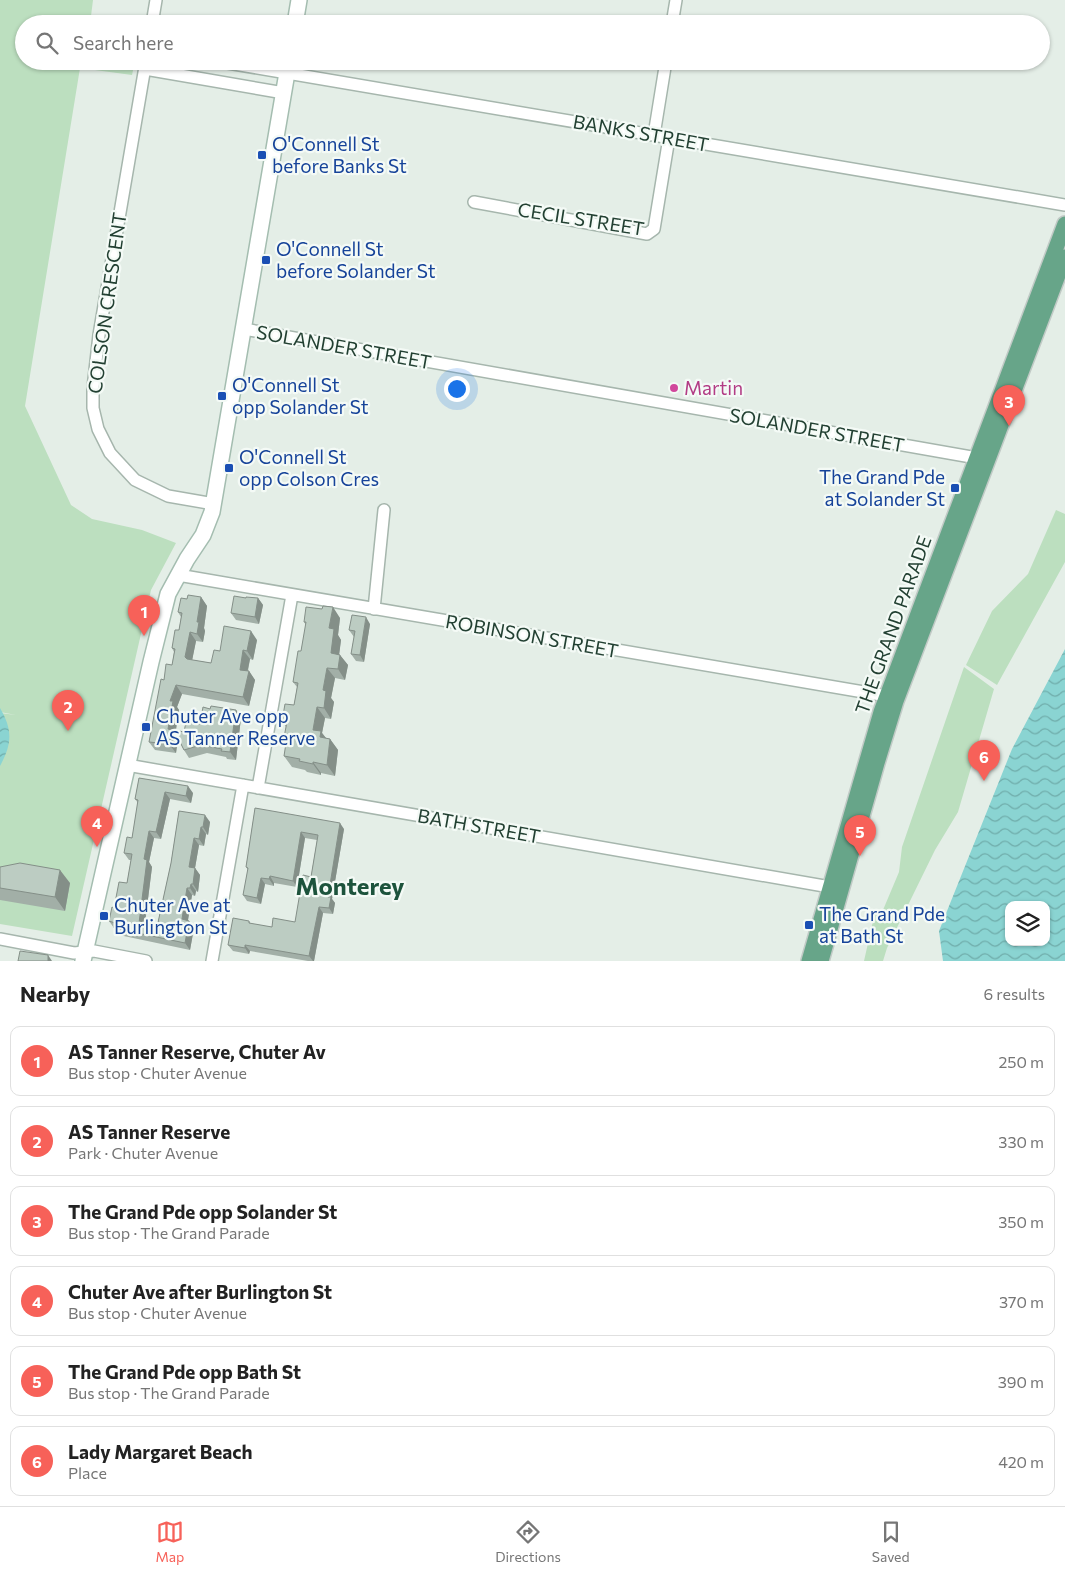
<!DOCTYPE html>
<html lang="en">
<head>
<meta charset="utf-8">
<style>
	body { margin:0; font-family:Commissioner,sans-serif; background:#f6f6f6; color:#222 }
	.controls { position:absolute; right:15px; bottom:15px; display:grid; overflow:hidden; border-radius:10px; box-shadow:0 1px 4px #0004 }
	.controls button { width:45px; height:45px; display:grid; place-items:center; padding:0; border:0; border-bottom:1px solid #e0e0e0; background:#fff; color:#222; font:25px sans-serif }
	.you { position:absolute; left:456px; top:388px; width:18px; height:18px; margin:-12px; border:4px solid #fff; border-radius:50%; background:#1a73e8; box-shadow:0 0 0 8px #1a73e833 }
	.badge { display:grid; place-items:center; width:32px; height:32px; border-radius:50%; background:#f76159; color:#fff; font-size:16px; font-weight:700 }
	.pin { position:absolute; translate:-50% -41px; filter:drop-shadow(0 1px 2px #0008) }
	.pin::after { content:''; position:absolute; top:26px; width:18px; height:15px; background:inherit; clip-path:polygon(0 0,100% 0,50% 100%) }
	.list { margin:0; padding:0; list-style:none }
	h2 { display:flex; justify-content:space-between; align-items:center; height:65px; margin:0; padding:0 20px; font-size:21px }
	h2 small { font-size:16px; font-weight:400; color:#767676 }
	.list li { display:grid; grid-template-columns:32px 1fr auto; gap:15px; align-items:center; box-sizing:border-box; height:70px; margin:0 10px 10px; padding:0 10px; border:1px solid #e0e0e0; border-radius:10px }
	.list b { display:block; font-size:19px; white-space:nowrap }
	.list p { margin:0; font-size:16px; white-space:nowrap; color:#767676 }
	.list em { font-size:16px; font-style:normal; color:#767676 }
	.icon { flex:none; width:28px; height:28px; fill:none; stroke:currentColor; stroke-width:2; stroke-linecap:round; stroke-linejoin:round }
	.map { position:relative; flex:none; width:1065px; height:961px; overflow:hidden }
	.search { position:absolute; background:#fff; box-shadow:0 1px 4px #0004; left:15px; right:15px; top:15px; height:55px; display:flex; align-items:center; gap:12px; box-sizing:border-box; padding:0 18px; border-radius:28px; color:#767676; font-size:19px }
	.sheet { height:545px; background:#fff }
	nav { display:flex; justify-content:space-around; align-items:center; box-sizing:border-box; height:70px; border-top:1px solid #e0e0e0; background:#fff; font-size:14px; color:#767676 }
	nav a { display:grid; justify-items:center; gap:2px }
	nav .on { color:#f76159 }
	.map>svg:first-child { display:block }
</style>
</head>
<body>
<div class="map">
<svg width="1065" height="961" viewBox="0 0 1065 961">
	<defs>
		<pattern id="water-waves" width="16" height="10" patternUnits="userSpaceOnUse" patternTransform="scale(1.25)"><rect width="16" height="10" fill="#8ad4d2"/><path d="M0 5q4-4 8 0t8 0" fill="none" stroke="#70adab"/></pattern>
	</defs>
	<rect width="100%" height="100%" fill="#e4eee7"/>
	<path fill="#bcdfbf" d="M0,0H93L90,24H24V61H135L132,75L80,68L25,406L71,505L92,519L142,530L176,543L151,590L72,936L0,924V713L16,715L0,712Z
		M1056,510L1065,514V562L997,685L966,665L992,611L1028,574Z
		M964,667L994,689L958,812L935,850L887,948L883,961H864L875,912L883,910L899,872L902,847Z"/>
	<path fill="url(#water-waves)" fill-rule="evenodd" d="M1065,649V961H943L939,931L1012,749ZM1009,905H1046V942H1009Z
		M0,708C13,730 12,744 0,766Z"/>
	<g fill="none" stroke-linecap="round" stroke-linejoin="round">
		<g stroke="#a6b6ad" stroke-width="14">
			<path id="street" d="M152,24L156,0
				M672,24L676,0
				M146,61L99,335L93,388V408L98,429L110,453L135,480L168,496L214,504
				M216,61L1065,205
				M145,69L284,93
				M654,135L666,61
				M474,202L647,234L654,229L669,138
				M244,329L977,458
				M178,575L887,696
				M374,609L384,510
				M127,765L830,887
				M258,788L292,595
				M0,939L74,953L94,951L146,961
				M212,961L243,785"/>
		</g>
		<g stroke="#a4bdb0" stroke-width="18">
			<path id="secondary" d="M295,24L299,0
				M83,961L151,662L168,594L187,559L203,535L212,512L289,61"/>
		</g>
		<g stroke="#c1cac6" stroke-width="18">
			<path id="primary" d="M809,961L881,712L1065,224
				M821,961L877,763L896,701L1065,257"/>
		</g>
		<use href="#street" stroke="#fff" stroke-width="11"/>
		<use href="#secondary" stroke="#fff" stroke-width="15"/>
		<use href="#primary" stroke="#67a589" stroke-width="15"/>
	</g>
	<path fill="#a2afa7" d="M201,597L207,606L204,628L205,631L203,642L196,641L192,660L211,663L220,651L257,640L253,660L250,659L248,671H249L255,680L249,706L182,694L177,707L179,710L176,731L184,732L200,724L210,709L236,710L241,718L236,760L227,759L226,757L207,753L189,758L184,750L175,732V734L178,738L176,753L155,750L149,742L164,680L172,665L174,652L172,648L179,630L181,617L178,612L187,599Z
		M246,598H258L263,605L259,624L236,620L231,613Z
		M322,609L340,618L338,635L341,640L339,654L348,665L345,680L335,678L331,698L334,702L331,719L325,718L322,733L326,738L330,739L338,750L335,776L321,773V775L307,772L305,770L292,767L284,756L286,746L283,742L286,727L282,721L294,705L297,687L293,682L301,651L306,625L304,622Z
		M370,624L364,662L356,661L351,654L354,637L349,630Z
		M139,778L193,793L191,803L170,799L161,839L154,838L149,862L152,867L145,924L157,927L171,863L179,811L210,822L208,835L206,834L204,846L199,845L195,868L200,875L198,892L196,891L195,896L192,895L188,920L194,928L190,950L119,935L109,921L114,908L127,883L131,860H129L124,853L132,838L138,803L135,799Z
		M255,808L344,829L332,899L335,903L333,914L323,913L314,961H308L250,951L249,954L233,951L228,945L249,921L251,924L272,927L295,922L311,877L317,840L305,838L297,887L274,883V886L265,884L261,904L247,901L243,895L248,870L246,867Z
		M0,867L70,883L65,911L0,900Z"/>
	<path fill="#848f88" d="M201,597L207,606L204,628L205,631L203,642L197,634V622Z
		M258,598L263,605L259,624L255,617Z
		M333,607L340,618L338,635L341,640L338,664L331,653L329,628Z
		M366,617L370,624L364,662L360,655Z
		M251,631L257,640L253,660L247,651Z
		M190,632L196,641L191,666L185,657Z
		M243,650L250,659L246,678L240,670Z
		M340,655L348,665L345,680L338,669Z
		M327,668L335,678L331,698L334,702L331,719L324,708L323,690Z
		M249,671L255,680L249,706L243,697Z
		M176,685L182,694L177,707L179,710L175,734L178,738L176,753L169,744L168,729L170,701Z
		M317,707L325,718L322,733L329,742L328,748L313,730Z
		M236,710L241,718L236,760L230,752Z
		M330,739L338,750L335,776L327,765Z
		M313,762L321,773V775L313,764Z
		M188,786L193,793L191,803L186,796Z
		M165,792L170,799L161,839L156,832Z
		M205,815L210,822L208,835L203,827Z
		M340,823L344,829L332,899L335,903L333,914L329,908L328,897Z
		M201,827L206,834L204,846L199,839Z
		M149,831L154,838L149,862L152,867L144,930L139,923L144,859Z
		M301,832L305,838L297,887L293,881Z
		M194,838L199,845L195,868L200,875L198,892L193,884L189,867Z
		M60,870L70,883L65,911L55,897Z
		M270,876L274,883V886L269,879Z
		M261,878L265,884L261,904L257,898Z
		M191,884L196,891L195,896L190,888Z
		M187,888L192,895L187,926L182,919Z
		M319,907L323,913L314,961H313L309,956Z
		M189,921L194,928L190,950L185,943Z
		M245,945L250,951L249,954L245,948Z
		M48,955L52,961H48Z"/>
	<path fill="#bcccc2" stroke="#848f88" d="M188,595L201,597L197,622H199L197,634L190,632L185,657L187,659L211,663L214,650L220,651L224,626L251,631L247,651L243,650L240,670L249,671L243,697L176,685L170,701H173L168,729L172,730L169,744L149,742L161,679L164,680L166,664L172,665L175,649L172,648L175,630H179L182,613L178,612L181,598L187,599Z
		M234,596L246,598V597L258,598L255,617L231,613Z
		M323,606L333,607L329,628L334,629L331,653L340,655L338,669L327,668L323,690L326,691L324,708L317,707L313,730L321,731L320,737L330,739L327,765L313,762V764L299,761L300,759L284,756L286,743L283,742L287,722L282,721L285,704L294,705L298,683L293,682L298,651H301L306,622H304L306,607L322,609Z
		M352,615L366,617L360,655L351,654L355,631L349,630Z
		M211,706L236,710L230,752L221,751L222,749L201,745L184,750L174,730L184,732L186,722L200,724L203,707L210,709Z
		M139,778L188,786L186,796L165,792L156,832L149,831L144,859L147,860L139,923L157,927L171,863L179,811L205,815L203,827H201L199,839L194,838L189,867L195,868L193,884H191L190,888H187L182,919L189,921L185,943L114,928L115,923L109,921L112,907L114,908L119,882L127,883L132,854L124,853L127,837L132,838L138,800L135,799Z
		M255,808L340,823L328,897H331L329,908L319,907L309,956L245,945V948L228,945L233,918L249,921V923L272,927L273,918L295,922L303,875L311,877L318,835L301,832L293,881L270,876L269,879L261,878L257,898L243,895L248,868L246,867Z
		M20,863L60,870L55,897L0,888V867Z
		M20,951L48,955V961H18Z"/>
	<g fill="#1a4fb4" stroke="#f4faf6" stroke-width="2">
		<rect x="257" y="150" width="10" height="10" rx="2.5"/>
		<rect x="261" y="255" width="10" height="10" rx="2.5"/>
		<rect x="217" y="391" width="10" height="10" rx="2.5"/>
		<rect x="224" y="463" width="10" height="10" rx="2.5"/>
		<rect x="950" y="483" width="10" height="10" rx="2.5"/>
		<rect x="141" y="722" width="10" height="10" rx="2.5"/>
		<rect x="99" y="911" width="10" height="10" rx="2.5"/>
		<rect x="804" y="920" width="10" height="10" rx="2.5"/>
	</g>
	<circle fill="#d1479c" stroke="#f4faf6" stroke-width="2" cx="674" cy="388" r="5"/>
	<g text-anchor="middle" stroke-width="4.5" stroke-linejoin="round" paint-order="stroke">
		<g font-size="19" fill="#224032" stroke="#f4faf6">
			<text transform="translate(641 133) rotate(10)" y="7">BANKS STREET</text>
			<text transform="translate(581 219) rotate(9)" y="7">CECIL STREET</text>
			<text transform="translate(107 303) rotate(-82)" y="7">COLSON CRESCENT</text>
			<text transform="translate(344 347) rotate(10)" y="7">SOLANDER STREET</text>
			<text transform="translate(817 430) rotate(10)" y="7">SOLANDER STREET</text>
			<text transform="translate(893 625) rotate(-70)" y="7">THE GRAND PARADE</text>
			<text transform="translate(532 636) rotate(10)" y="7">ROBINSON STREET</text>
			<text transform="translate(479 826) rotate(10)" y="7">BATH STREET</text>
		</g>
		<g font-size="19" fill="#164399" stroke="#f4faf6" text-anchor="start">
			<text x="272" y="151">O'Connell St<tspan x="272" dy="22">before Banks St</tspan></text>
			<text x="276" y="256">O'Connell St<tspan x="276" dy="22">before Solander St</tspan></text>
			<text x="232" y="392">O'Connell St<tspan x="232" dy="22">opp Solander St</tspan></text>
			<text x="239" y="464">O'Connell St<tspan x="239" dy="22">opp Colson Cres</tspan></text>
			<text x="945" y="484" text-anchor="end">The Grand Pde<tspan x="945" dy="22">at Solander St</tspan></text>
			<text x="156" y="723">Chuter Ave opp<tspan x="156" dy="22">AS Tanner Reserve</tspan></text>
			<text x="114" y="912">Chuter Ave at<tspan x="114" dy="22">Burlington St</tspan></text>
			<text x="819" y="921">The Grand Pde<tspan x="819" dy="22">at Bath St</tspan></text>
		</g>
		<g font-size="19" fill="#b23c85" stroke="#f4faf6" text-anchor="start">
			<text x="684" y="395">Martin</text>
		</g>
		<g font-size="24" font-weight="bold" fill="#1d533c" stroke="#f4faf6">
			<text x="350" y="895">Monterey</text>
		</g>
	</g>
</svg>
<div class="controls">
<button><svg class="icon" aria-label="layers" viewBox="0 0 24 24"><path d="M12 4l9 5-9 5-9-5zM3 14l9 5 9-5"/></svg></button>
</div>
<div class="you"></div>
<div class="pin badge" style="left:144px;top:636px">1</div>
<div class="pin badge" style="left:68px;top:731px">2</div>
<div class="pin badge" style="left:1009px;top:426px">3</div>
<div class="pin badge" style="left:97px;top:847px">4</div>
<div class="pin badge" style="left:860px;top:856px">5</div>
<div class="pin badge" style="left:984px;top:781px">6</div>
<div class="search"><svg class="icon" aria-label="search" viewBox="0 0 24 24"><circle cx="10" cy="10" r="6"/><path d="M15 15l6 6"/></svg>Search here</div>
</div>
<section class="sheet">
<h2>Nearby<small>6 results</small></h2>
<ul class="list">
<li><span class="badge">1</span><div><b>AS Tanner Reserve, Chuter Av</b><p>Bus stop · Chuter Avenue</p></div><em>250 m</em></li>
<li><span class="badge">2</span><div><b>AS Tanner Reserve</b><p>Park · Chuter Avenue</p></div><em>330 m</em></li>
<li><span class="badge">3</span><div><b>The Grand Pde opp Solander St</b><p>Bus stop · The Grand Parade</p></div><em>350 m</em></li>
<li><span class="badge">4</span><div><b>Chuter Ave after Burlington St</b><p>Bus stop · Chuter Avenue</p></div><em>370 m</em></li>
<li><span class="badge">5</span><div><b>The Grand Pde opp Bath St</b><p>Bus stop · The Grand Parade</p></div><em>390 m</em></li>
<li><span class="badge">6</span><div><b>Lady Margaret Beach</b><p>Place</p></div><em>420 m</em></li>
</ul>
</section>
<nav>
<a class="on"><svg class="icon" aria-label="map" viewBox="0 0 24 24"><path d="M3 6l6-2 6 2 6-2v14l-6 2-6-2-6 2zM9 4v14M15 6v14"/></svg>Map</a>
<a><svg class="icon" aria-label="directions" viewBox="0 0 24 24"><path d="M12 3l9 9-9 9-9-9zM9 14v-3h6M13 9l2 2-2 2"/></svg>Directions</a>
<a><svg class="icon" aria-label="saved" viewBox="0 0 24 24"><path d="M7 4h10v16l-5-4-5 4z"/></svg>Saved</a>
</nav>
</body>
</html>
